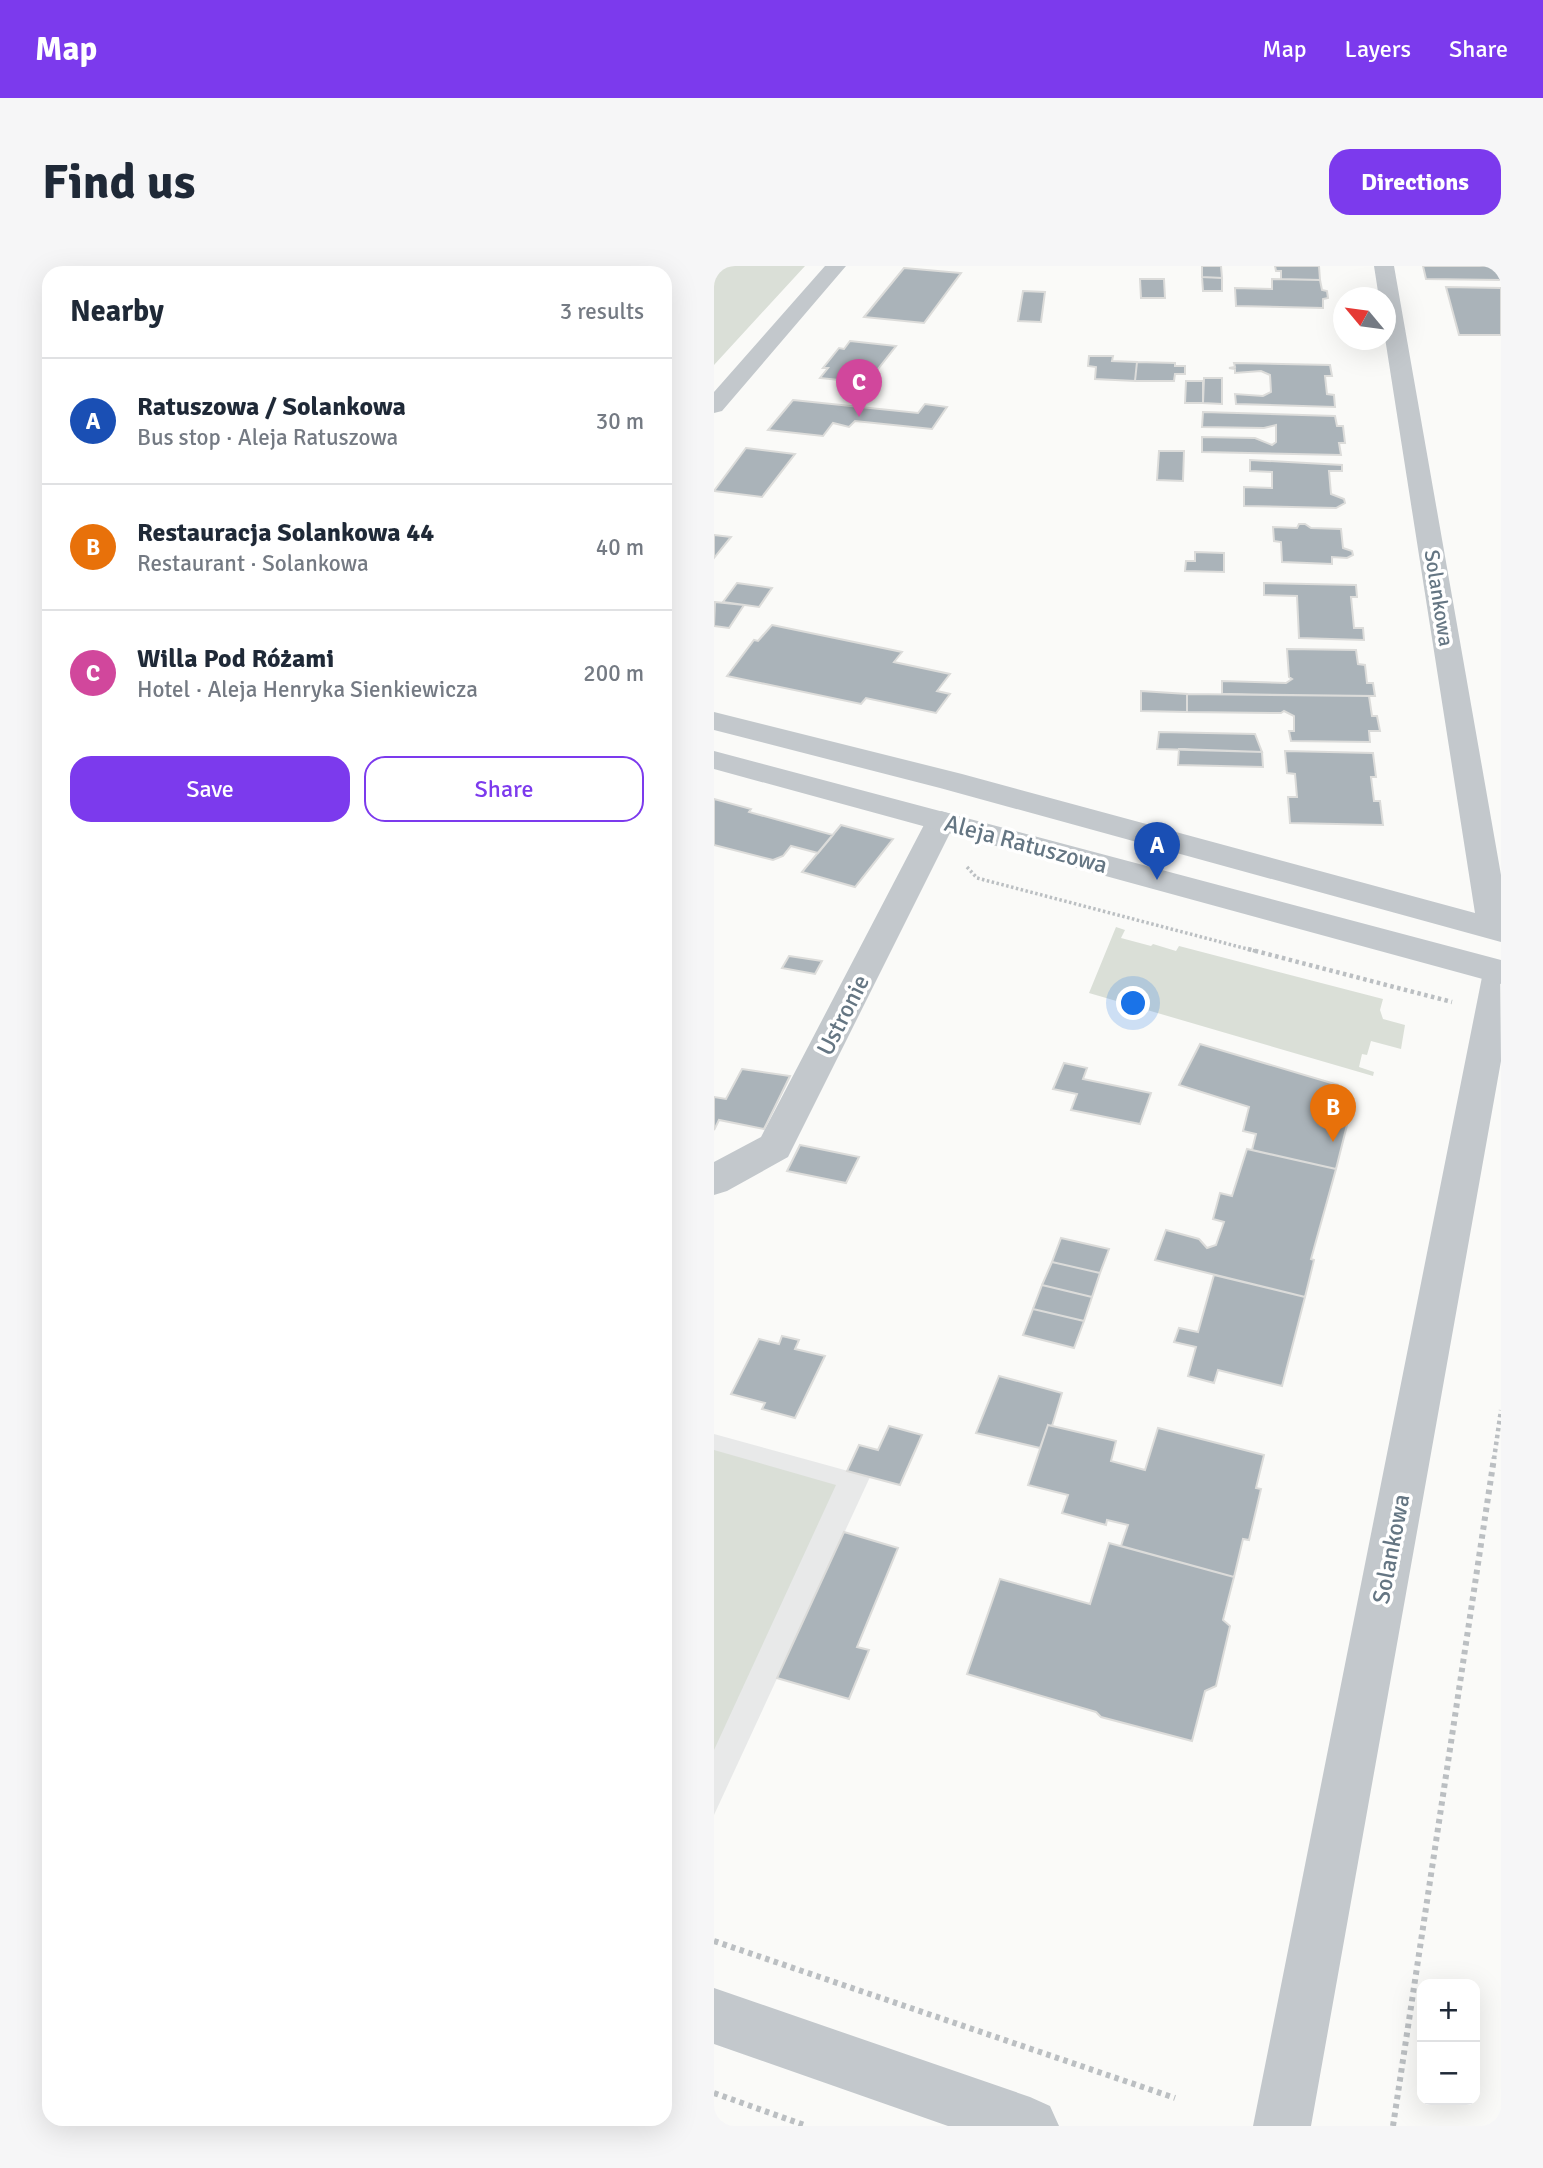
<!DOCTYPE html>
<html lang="en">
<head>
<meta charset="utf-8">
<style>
	body { margin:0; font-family:Signika,sans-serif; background:#f6f6f7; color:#1f2937 }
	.controls { position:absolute; right:21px; bottom:21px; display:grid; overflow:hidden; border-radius:14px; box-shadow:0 7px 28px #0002 }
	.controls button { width:63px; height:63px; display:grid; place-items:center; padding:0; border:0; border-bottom:2px solid #e0e1e3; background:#fff; color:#1f2937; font:35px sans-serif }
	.compass { position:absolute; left:619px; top:21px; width:63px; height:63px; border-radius:50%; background:#fff; box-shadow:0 7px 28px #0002; rotate:299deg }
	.you { position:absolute; left:420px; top:738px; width:24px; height:24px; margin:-18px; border:5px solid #fff; border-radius:50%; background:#1a73e8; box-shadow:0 0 0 10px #1a73e833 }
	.badge { display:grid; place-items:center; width:46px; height:46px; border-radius:50%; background:#7c3aed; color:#fff; font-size:23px; font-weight:700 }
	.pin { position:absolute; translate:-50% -58px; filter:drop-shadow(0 2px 4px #0008) }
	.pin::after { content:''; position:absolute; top:37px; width:24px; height:21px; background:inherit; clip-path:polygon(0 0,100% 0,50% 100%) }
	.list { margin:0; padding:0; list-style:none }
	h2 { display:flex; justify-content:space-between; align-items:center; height:91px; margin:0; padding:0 28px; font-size:30px }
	h2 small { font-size:23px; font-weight:400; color:#747a83 }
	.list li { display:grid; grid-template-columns:46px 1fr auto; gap:21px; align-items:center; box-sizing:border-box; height:126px; padding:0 28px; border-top:2px solid #e0e1e3 }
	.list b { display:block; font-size:26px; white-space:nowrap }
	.list p { margin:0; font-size:23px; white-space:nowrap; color:#747a83 }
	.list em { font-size:23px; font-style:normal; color:#747a83 }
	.actions { display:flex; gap:14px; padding:21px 28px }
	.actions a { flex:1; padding:16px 0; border:2px solid #7c3aed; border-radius:21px; text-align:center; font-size:24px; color:#7c3aed }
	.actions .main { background:#7c3aed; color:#fff }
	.map { position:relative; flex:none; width:787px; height:1860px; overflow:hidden; border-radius:21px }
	header { display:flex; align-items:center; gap:42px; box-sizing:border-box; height:98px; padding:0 35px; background:#7c3aed; color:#fff }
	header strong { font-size:33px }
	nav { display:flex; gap:38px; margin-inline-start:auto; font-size:24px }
	.intro { display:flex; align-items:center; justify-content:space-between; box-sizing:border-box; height:168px; padding:0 42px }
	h1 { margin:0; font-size:49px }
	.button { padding:18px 32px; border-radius:21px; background:#7c3aed; color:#fff; font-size:24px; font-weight:700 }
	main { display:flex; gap:42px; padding:0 42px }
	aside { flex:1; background:#fff; border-radius:21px; box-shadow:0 7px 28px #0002 }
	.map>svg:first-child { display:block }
</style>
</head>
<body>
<header>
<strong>Map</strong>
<nav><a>Map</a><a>Layers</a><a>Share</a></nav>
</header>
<div class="intro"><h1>Find us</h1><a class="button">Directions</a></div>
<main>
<aside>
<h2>Nearby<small>3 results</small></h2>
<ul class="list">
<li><span class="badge" style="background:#1a4fb4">A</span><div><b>Ratuszowa / Solankowa</b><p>Bus stop · Aleja Ratuszowa</p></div><em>30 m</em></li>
<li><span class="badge" style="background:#e8710a">B</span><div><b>Restauracja Solankowa 44</b><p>Restaurant · Solankowa</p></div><em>40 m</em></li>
<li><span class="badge" style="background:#d1479c">C</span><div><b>Willa Pod Różami</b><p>Hotel · Aleja Henryka Sienkiewicza</p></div><em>200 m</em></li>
</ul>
<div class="actions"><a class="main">Save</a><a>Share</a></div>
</aside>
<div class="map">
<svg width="787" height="1860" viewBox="0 0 787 1860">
	<rect width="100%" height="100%" fill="#fafaf8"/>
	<path fill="#e8e9e9" d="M0,1168L156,1211L0,1549Z"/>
	<path fill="#dadfd7" d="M10,0H91L0,99V4Z
		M402,661L411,664L407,672L437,680L439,678L462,685L465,680L669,733L666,744L669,753L691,759L687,783L657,775L653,789L648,788L645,801L660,806L659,810L375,727Z
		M0,1184L122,1219L0,1484Z"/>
	<path fill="#aab3b9" stroke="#dcdcda" stroke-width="2" d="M488,0H507L508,12L488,11Z
		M561,0H605L606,14L567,13V5H562Z
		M709,0H784L787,14L712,13Z
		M190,2L247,7L210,57L150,51Z
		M488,11L508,12V25H489Z
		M426,13H450L451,32H427Z
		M558,13L606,14L608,24L613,25L614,32L609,33V42L522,40L521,22L558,23Z
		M732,21L787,22V69H745Z
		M309,25L331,26L327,56L304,55Z
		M136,75L182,80L153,117L106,112L114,102H109L125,82L130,83Z
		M375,90H399L398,95L423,96L421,115L381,113L382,101L374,100Z
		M423,96L461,97V100H471V108H461L460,115H421Z
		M520,97L616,99L618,110H611L613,128L620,129L621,141L522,138L521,128L549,130L557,126L556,109L547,105L521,107V103L515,102L521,101Z
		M490,112H508V138L489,137Z
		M472,115H489V137H471Z
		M79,134L204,147L211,138L233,141L218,163L141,155L135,161L119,157L109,170L54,164Z
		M489,146L621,150L623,160H629L631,177H625L627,189L488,186V171L541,172L558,179L562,176V159L550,162L488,161Z
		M32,182L81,188L48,231L0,225Z
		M445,185H470L469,215L443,214Z
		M536,194L628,199V205H615L617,228L630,233L631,237L622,242L530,240V221L558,222V206L536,205Z
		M585,258H591L597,262L627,263L629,282L638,285L639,289L633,292L618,291V298L568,296L567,276L560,275L559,261L583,262Z
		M0,269L17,271L0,292Z
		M481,286L510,287V306L471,305L472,295H481Z
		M23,317L58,322L45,341L9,336Z
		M550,317L642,319L643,331H637L640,362H649L650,374L585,372L583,330L550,329Z
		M1,336L30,339L15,362L0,360Z
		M58,359L188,386L180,396L236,408L223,425L236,428L222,447L152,432L147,438L13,410L40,374L44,375Z
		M573,383L642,384L644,398L651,399L653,417H659L661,430L508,428V415L572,417L578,413L575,411Z
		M427,425L473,428V446L427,445Z
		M473,428L655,430L658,450H663L666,465H655L656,476L577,475L575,465H580V450L570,445L567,447L473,446Z
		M445,466L541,468L548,486L443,483Z
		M465,483L548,486L549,501L464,499Z
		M571,485L659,487L662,511H657L660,535H666L669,559L576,557L574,531H583L581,508L573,507Z
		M0,533L37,543L35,546L119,569L104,587L77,580L69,590L59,594L0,579Z
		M127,559L179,573L141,621L88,606Z
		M75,690L108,695L101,708L68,702Z
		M486,778L624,819L639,835L622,903L538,884L542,868L529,865L535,841L465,819Z
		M350,797L373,802L369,813L437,827L426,858L357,844L363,828L339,823Z
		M28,803L76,810L50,863L5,854L0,864V831L12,833Z
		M86,879L145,891L132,917L73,905Z
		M533,883L622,903L597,993L600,994L591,1031L441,994L452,964L485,973L493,982L502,979L510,956L499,953L506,927L518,930Z
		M347,972L395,983L386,1007L338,996Z
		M338,996L386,1007L378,1031L328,1019Z
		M500,1009L591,1031L568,1120L504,1104L500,1117L474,1110L482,1081L460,1076L465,1062L484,1066Z
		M328,1019L378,1031L370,1055L319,1043Z
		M319,1043L370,1055L360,1082L309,1069Z
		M68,1070L85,1074L81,1083L111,1090L81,1152L48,1143L51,1137L17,1128L45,1073L65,1078Z
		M285,1110L348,1127L338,1160L334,1159L326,1182L262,1167Z
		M334,1159L402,1175L397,1195L431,1204L444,1162L550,1189L542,1222L547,1223L535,1274L529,1273L520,1311L407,1280L414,1259L393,1254L392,1259L348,1247L354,1229L314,1219Z
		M175,1160L208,1169L186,1219L133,1205L145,1179L164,1184Z
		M130,1266L184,1282L143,1381L155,1384L135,1433L63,1412Z
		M395,1277L520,1311L509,1354L516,1360L502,1420L491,1425L478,1475L387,1451L382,1446L253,1408L286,1313L376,1338Z"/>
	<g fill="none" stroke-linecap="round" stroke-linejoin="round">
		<path stroke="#bbbfc2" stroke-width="3.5" stroke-dasharray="2.5 2.5" stroke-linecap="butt" d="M253,601L263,612L541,685"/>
		<path stroke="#bbbfc2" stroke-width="4.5" stroke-dasharray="3.5 3.5" stroke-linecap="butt" d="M534,683L738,736
			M780,1193L787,1144"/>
		<path stroke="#bbbfc2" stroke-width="6" stroke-dasharray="4.5 4.5" stroke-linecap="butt" d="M0,1675L461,1832
			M0,1827L93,1860
			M679,1860L780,1192"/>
		<path fill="#c3c8cc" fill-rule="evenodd" d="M111,0H132L8,145L0,147V126Z
			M227,545L238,548L242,555L74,891L13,925L0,929V896L47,871L212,555L216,548Z
			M786,694L787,795L597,1860H539L769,706L774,698Z
			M0,1722L316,1831L336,1840L345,1860H234L0,1778Z"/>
		<path fill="#c3c8cc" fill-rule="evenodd" d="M660,0H680L787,609V676L226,522L0,464V446L248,508L761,647L671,72V32H665Z
			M0,485L787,694V718L0,503Z"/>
	</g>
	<g text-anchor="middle" stroke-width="7" stroke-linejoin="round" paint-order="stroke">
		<g font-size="21" fill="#657683" stroke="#fff">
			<text transform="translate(725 332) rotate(81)" y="7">Solankowa</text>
		</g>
		<g font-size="24" fill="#657683" stroke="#fff">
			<text transform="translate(312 578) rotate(15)" y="8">Aleja Ratuszowa</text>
			<text transform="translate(129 749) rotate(-63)" y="8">Ustronie</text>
			<text transform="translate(677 1283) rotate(-79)" y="8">Solankowa</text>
		</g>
	</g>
</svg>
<div class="controls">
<button>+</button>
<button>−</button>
</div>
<svg class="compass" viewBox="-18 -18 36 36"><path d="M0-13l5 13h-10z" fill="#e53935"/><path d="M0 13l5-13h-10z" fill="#747a83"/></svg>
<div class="you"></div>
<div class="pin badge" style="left:443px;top:614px;background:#1a4fb4">A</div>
<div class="pin badge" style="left:619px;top:876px;background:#e8710a">B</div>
<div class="pin badge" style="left:145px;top:151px;background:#d1479c">C</div>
</div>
</main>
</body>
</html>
